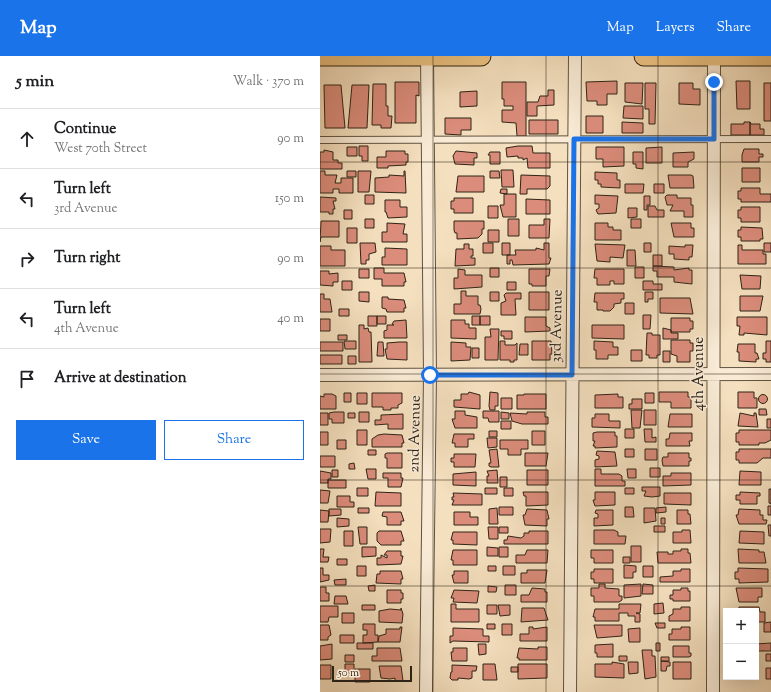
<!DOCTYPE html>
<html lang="en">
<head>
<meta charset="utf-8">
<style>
	body { margin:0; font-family:"Sorts Mill Goudy",serif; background:#f2f2f2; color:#202124 }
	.controls { position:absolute; right:12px; bottom:12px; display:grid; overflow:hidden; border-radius:0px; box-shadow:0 4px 16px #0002 }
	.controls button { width:36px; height:36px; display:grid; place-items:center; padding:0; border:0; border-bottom:1px solid #e0e0e0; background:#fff; color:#202124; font:20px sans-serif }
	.scale { position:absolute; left:12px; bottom:10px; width:80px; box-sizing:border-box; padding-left:4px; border:2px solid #2f2416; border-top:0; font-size:11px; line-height:14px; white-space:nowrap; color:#2f2416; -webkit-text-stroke:3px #f8ead5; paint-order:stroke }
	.stop { position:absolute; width:12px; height:12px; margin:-9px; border:3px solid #1a73e8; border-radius:50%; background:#fff }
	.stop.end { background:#1a73e8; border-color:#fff; box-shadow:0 1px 4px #0008 }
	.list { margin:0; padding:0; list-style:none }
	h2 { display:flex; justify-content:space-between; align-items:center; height:52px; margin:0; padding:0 16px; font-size:17px }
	h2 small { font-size:13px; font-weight:400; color:#757577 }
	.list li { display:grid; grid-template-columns:26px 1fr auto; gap:12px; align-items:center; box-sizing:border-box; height:60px; padding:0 16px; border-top:1px solid #e0e0e0 }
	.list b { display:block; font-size:15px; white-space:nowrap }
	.list p { margin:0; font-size:13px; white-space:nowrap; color:#757577 }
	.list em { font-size:13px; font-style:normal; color:#757577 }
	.actions { display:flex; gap:8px; padding:12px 16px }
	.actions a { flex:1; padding:9px 0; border:1px solid #1a73e8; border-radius:0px; text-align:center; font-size:14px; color:#1a73e8 }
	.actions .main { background:#1a73e8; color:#fff }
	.icon { flex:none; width:22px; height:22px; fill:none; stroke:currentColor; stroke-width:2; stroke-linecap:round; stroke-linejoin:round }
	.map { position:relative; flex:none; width:451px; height:636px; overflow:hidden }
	header { display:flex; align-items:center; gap:24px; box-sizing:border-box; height:56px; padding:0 20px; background:#1a73e8; color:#fff }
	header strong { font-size:19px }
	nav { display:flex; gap:22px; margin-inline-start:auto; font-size:14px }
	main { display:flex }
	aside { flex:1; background:#fff }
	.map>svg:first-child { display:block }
</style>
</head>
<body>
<header>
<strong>Map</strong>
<nav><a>Map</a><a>Layers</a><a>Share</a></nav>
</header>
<main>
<aside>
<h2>5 min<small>Walk · 370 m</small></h2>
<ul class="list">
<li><svg class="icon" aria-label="ahead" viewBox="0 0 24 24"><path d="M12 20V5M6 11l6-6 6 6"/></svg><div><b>Continue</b><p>West 70th Street</p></div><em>90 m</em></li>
<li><svg class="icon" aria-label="left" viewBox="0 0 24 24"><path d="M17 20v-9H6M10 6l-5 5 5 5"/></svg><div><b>Turn left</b><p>3rd Avenue</p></div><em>150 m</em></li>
<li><svg class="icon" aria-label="right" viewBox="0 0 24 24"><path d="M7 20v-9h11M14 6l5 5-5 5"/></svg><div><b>Turn right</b></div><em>90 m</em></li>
<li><svg class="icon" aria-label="left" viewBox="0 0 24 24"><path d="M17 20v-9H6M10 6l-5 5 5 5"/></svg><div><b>Turn left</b><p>4th Avenue</p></div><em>40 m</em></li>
<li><svg class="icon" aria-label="arrive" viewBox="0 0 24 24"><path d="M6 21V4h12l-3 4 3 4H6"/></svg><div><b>Arrive at destination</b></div></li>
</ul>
<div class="actions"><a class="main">Save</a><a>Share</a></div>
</aside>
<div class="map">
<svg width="451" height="636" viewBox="0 0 451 636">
	<rect width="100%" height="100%" fill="#f4dfbe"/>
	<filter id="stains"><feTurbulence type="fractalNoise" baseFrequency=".005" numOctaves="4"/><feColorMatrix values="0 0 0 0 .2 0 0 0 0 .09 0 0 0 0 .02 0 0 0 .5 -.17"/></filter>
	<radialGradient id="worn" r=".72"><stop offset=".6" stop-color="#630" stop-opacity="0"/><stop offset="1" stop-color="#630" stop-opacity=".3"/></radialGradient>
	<path fill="#db8c7b" stroke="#2f2416" d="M297,25V38H287V49H277V45H267L266,26Z
		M416,25H430V53H417Z
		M75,26H99V40L96,39V67H75Z
		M182,26H206V80H197L196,67L182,66V54H193V50H184V43H182Z
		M305,27H323L322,48L305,46Z
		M325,27H336L335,68H329V53H325Z
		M359,27H373V33H380V49L359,48Z
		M444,27H451V65H444Z
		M53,28H66V50H68V60H72L71,72H61V69H52Z
		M4,29H21L25,72H5Z
		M32,29H49L47,72H28Z
		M228,34H234V49L217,50V60H207V46H218L220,40H228Z
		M157,35V50L140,51V36Z
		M304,50H323V63L303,62Z
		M266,60H283V77H266Z
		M125,62H151V74H141V79L125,78Z
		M209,64H238V78H209Z
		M302,66L323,67V77H302Z
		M424,66H430V79H411V68H424Z
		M430,66L431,68H440V73H444V79H430Z
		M39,90H48V105H42V100H39Z
		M198,90H212L213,97H230V112H208L207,102L203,104V102H198V100L187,101L186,92Z
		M27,91H37V100H27Z
		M276,91H304V110L283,111V103H276Z
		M342,91V107H326V92Z
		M424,93H439V98H443V101H439V106H422V99Z
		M4,94L13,96V104H18V107H22V113H0V96H4Z
		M66,95H85V98H88V106H86V109L68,110V112H57V101H66Z
		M136,95L157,97V102H154V109L135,108L133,100Z
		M170,96H180V108H170V99H168Z
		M313,96H323V113L316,112V108H313Z
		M374,96V103L368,106V111H353V97Z
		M422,112H440V126H422Z
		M181,114H193L194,131H182Z
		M0,115H5V119H17L15,127H21V122H33V137H19V133H13V137H0Z
		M27,115H36V121H27Z
		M38,115H51L49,136H38Z
		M84,115H85L86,137L55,136V122L69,121V119L84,120Z
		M170,115H179L180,122H170Z
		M275,116L297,117V124H300V132L281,131V128H278V124H275Z
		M201,119L230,120V130L227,133H207V138H200Z
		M348,119H371L373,120L374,132H350Z
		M138,120H164V136H136Z
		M305,128H324L323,137H305Z
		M334,128H344V137H334Z
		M421,132H440V138H451V146H421V143H418V135H421Z
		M181,133H187V138L180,137Z
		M184,138H196V161H183L180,149H184Z
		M45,139H54V148H45Z
		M275,139L298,140L296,157L278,158L276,154L279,152V148H275Z
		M347,139H357V142H371V149H373V161H364V155H350L353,149H347L345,141Z
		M324,140H330V149H327V154H324Z
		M0,141L16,142V145H13L15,153H13V158H9V156H0Z
		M134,142H153V157H134V153H131V145H134Z
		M206,143L230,144V158H206Z
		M65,144H80V151H87V161L68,162L66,156H65Z
		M168,150H178V162H168Z
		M328,150H335L337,154H344V161H328Z
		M421,151H440V166H421V162H418V154H421Z
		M308,152H317V161L308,162Z
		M24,154H32V163H24Z
		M45,163H54V172H45Z
		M188,163H199V180H188Z
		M224,163H230L229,182H209V169H224Z
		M311,163H321V172H311Z
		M1,165H19V181H1L0,186Z
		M134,165H164V173H162V178L158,182L137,183V177H135L134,174Z
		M67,167L85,168L83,178H87V186H62V176H67Z
		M275,167H288V171H293V174H301V184H275Z
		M351,167H371V172H374V181H354Z
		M421,171L442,172L443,183H440V185H421V181H418V174H421Z
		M27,172H37V187H27Z
		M168,174H179V186H168Z
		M40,187H55L56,196L49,198V204H46V208H41Z
		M163,187H173V197H163Z
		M182,187H190V199H182Z
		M224,187H229V202H231L229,208L193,209L192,204H190V208H187V199H196L195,194H216V192L224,194Z
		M324,187H331V196H324Z
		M444,187H451V196H444Z
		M144,188H149V193H153V200H151V202H155V209L135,210L136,193H144Z
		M275,188L305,189L303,202L290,201V206L277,205Z
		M365,189H373L372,201H369V204L354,203V198H349V190L365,191Z
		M418,189H422V194H443V198H446V208H418Z
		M0,190H11V194H25V210H0Z
		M65,192L87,193V209H62V201H65Z
		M307,194H315L316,210H307Z
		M333,199H342V210H333Z
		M333,210L354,211V214L369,212V214H372V228L354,226V221H337V215H333Z
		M315,211H324V222H315Z
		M54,212H64V217H84L86,226H84V230H62V223H54Z
		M170,212H179V221H170Z
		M39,213H49V222H39Z
		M138,213L145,214V219H162V231L134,233V222H138Z
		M209,213H230L229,220H226V230H212V228H209Z
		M275,213H304V228H294V225H290V229H277V222H274Z
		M0,215H9V218L18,217V226H13V230L0,229Z
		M420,219L441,220L440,233H422Z
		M22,225H32V234H22Z
		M323,225H333V228H342V234H323Z
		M187,226H196V234H187Z
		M141,235H146V240H158V249H160L161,253L160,258H134V248H141Z
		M39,236H49V246L39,245Z
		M170,236H179V245H170Z
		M209,236H229V254H209Z
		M325,236H333V243H328V246H325Z
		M186,237H201V243H195L196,259H181V247L186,245L184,239Z
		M275,237H304V243H301V247L294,248V251L290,255H283V254H277V246H274Z
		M0,238H4V243H10L12,256H0Z
		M420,240H443L440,255H420Z
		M62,241H68V243L84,244L86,252H84V256H67L66,253L62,252Z
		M340,242H370L373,258L340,257Z
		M305,247H314V258H305Z
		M19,253H29V260H19Z
		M323,259H331L330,273H323Z
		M48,260H57V270H48Z
		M57,260H66V268H57Z
		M152,260H160V269H152Z
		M160,260H170V269H160Z
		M205,261H226V270L230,272V275L205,276Z
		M417,261H447V279L424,277V279H419L420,270H417Z
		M351,262H370V265H373V273H370V276H351Z
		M0,263H10V275H0Z
		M86,264L87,282H64V275L67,274V269H74L72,268L74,265Z
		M131,264H145V268H149V272H156V283L131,282Z
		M39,269H44V273L48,272L49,276H51L52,306H39Z
		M272,269H304V283L272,282Z
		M343,272L351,274V277H358V283H343Z
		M170,273H179L178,304H165V281H171Z
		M181,275H192V283H184V280H181Z
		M327,277H332V279H340V299H337V302H329V299H326Z
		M18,279H27V284H18Z
		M351,284H370V287H373V295H370V306H357V300L351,298Z
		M24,285H36V293H25Z
		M180,285H185V289H195L197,287V304H194V306H190V304H180Z
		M212,285H231L232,298H230V304H212Z
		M274,285L293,286V291H298V299H288V303H276V294H274Z
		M446,285H451V306H446V303H443V297H446Z
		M0,286H23V295H0Z
		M58,286H63L64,300H57Z
		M79,286H87V304L67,303L65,293H67V287Z
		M131,286L146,287V291H151L150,304L131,305Z
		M200,288H208V299H199Z
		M418,288H435V297H437L439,303H436V306L419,305V296H417Z
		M152,292H159V302H152Z
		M311,294H322V305H311Z
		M343,295H350V306H343Z
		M0,299H22V308H0Z
		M28,300H36V308H28Z
		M149,336L160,339V353L134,351V344H141V338H148Z
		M170,336L178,337V350H175V354H170L169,350Z
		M339,336H368V341H371V352H351V346H339Z
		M418,336H434V342H437V352H418Z
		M24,337H31V346H24Z
		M37,337H47V348H37Z
		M52,337H82V347L78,349V352H71V354H63V351H52Z
		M325,337H334V347H325Z
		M4,338H12L16,340V353H0V340L4,341Z
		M204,338H226V353H197V339H204Z
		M298,338V341H303V352H275V339Z
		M438.5 343a4.5 4.5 0 1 1 9 0a4.5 4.5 0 1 1-9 0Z
		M181,342H192V353H181Z
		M312,343H322V353H309V348H312Z
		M439,353H446L447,359H439Z
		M311,354H322L320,372H312Z
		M324,354H336V369H324Z
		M135,355H145V359L157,361V372H135L132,363H135Z
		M163,355H179V366H169L168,362H163Z
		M14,356H24V367H12V363H9V357Z
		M39,356H49V366H39Z
		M181,356L189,357V363H181Z
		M207,356H225V361H228V368H202L192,365L190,357L207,358Z
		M0,357H8V369H0Z
		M28,357H35V362H28Z
		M420,357L434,360V357H436L438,371L418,370Z
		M83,358V373H68V368L55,369V364H61V359Z
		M275,358H289V365H300V372L272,371V362H275Z
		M350,358H372V371H348Z
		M447,363H451V372H447Z
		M181,365H191V373H181Z
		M305,373H314V382H305Z
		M324,373H332V382L336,381V386H325Z
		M37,374H47V389H37Z
		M419,374H451V384L445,387H439V389H419V386H416V377H419Z
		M169,375H177V381H169Z
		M212,375H225V389H212Z
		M0,376H8V389H0Z
		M277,376H295V380H297V391L275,392V390H273L275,385H273V377Z
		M350,377H372V385H369L370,390H346V383H349Z
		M64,378L82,379L84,387H82V391H52V383L58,379Z
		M134,378H154V383H148V391H135V387H132Z
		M167,382H177V391L168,392Z
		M17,384H26V393H17Z
		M180,384H208V393H201V399H188V393H180Z
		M177,393L179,411H171L169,410V407H171L169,394Z
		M305,393H314V401H305Z
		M325,393H337V404H325Z
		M419,393H451V402H443L437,407H419V404H416V396H419Z
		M48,394H56V399H48Z
		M277,395L295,396L297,410L275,411V404L279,403V400L276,399Z
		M67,397H82V412H67V402H65V398Z
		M205,397H228L226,410H205Z
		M348,397H369V402H371V405H369V410H343L342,404L343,401H348Z
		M134,398H156L155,411H134V406H131V402H134Z
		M0,400H15V411H0Z
		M34,407L35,413H29V408Z
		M330,412H340V421H330Z
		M46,413H56V423H48Z
		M275,413H281V418H299L302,420V425H305V430H275Z
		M307,413H316V422H308Z
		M12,414H18V421H12Z
		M177,414L178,427H167V420H169L167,415Z
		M207,414H228V429H207Z
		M0,415L11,417V423H8V427H0Z
		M420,415L441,416V429H419Z
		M156,416V430L133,429V418Z
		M63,417H81V422H83L81,431H68V422H63Z
		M351,417H371V429L343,430V420H351Z
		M180,421H187V431H180Z
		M8,424H26V432H8Z
		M322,431H340V440L332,441L324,440L326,435H322Z
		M37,432H48V440H37Z
		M165,432H177V438H165Z
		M184,432H193V440H184Z
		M305,432H314V438H305Z
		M449,433H451V448L449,447Z
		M0,434L10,435L8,447H0Z
		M56,436L81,437V450H55Z
		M203,436H228V449L206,450V440H204Z
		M275,436H295V449L275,450L273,444H275Z
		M420,436L440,437V440H437V448H420V444H416V439H420Z
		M133,437L162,438V449H132L134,444H132V441H134Z
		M344,437H371V449L344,448Z
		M17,440H30V446H34V451H17Z
		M448,450H451V459H448Z
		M179,451H193V459H179Z
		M305,451H313L314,461H305Z
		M346,451V456L336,457V452Z
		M38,452H49V457H38Z
		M177,452L178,468H169V453Z
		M324,452H335L336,465L324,467Z
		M9,453H21V459L9,460Z
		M207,453L227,454L229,463H227V470L205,469L203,459H205Z
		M419,453L440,454V459H443V464H447L446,468H419L416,459H418Z
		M0,454L9,455L8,466H0Z
		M276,454H293V469L274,470V462H278V458L275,457Z
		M357,454H368V458H370L371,468H357Z
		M63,456H81L84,465H81V469H67V461L62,460Z
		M134,456H150V461H158V469H134Z
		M17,462L29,463V470L17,471Z
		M341,462H345V468H341Z
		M448,469H451V480H449Z
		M334,470H345V476H334Z
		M38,471H47V488H40Z
		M168,471H178V483H169Z
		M179,471H188V477H179Z
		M0,473H11L10,486L0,487Z
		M274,474H294L298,476V480H306L305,488H274Z
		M362,474H370L371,487H353V476H362Z
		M24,475H33V490H24Z
		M59,475H81L84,485H81V489H61L57,485V477Z
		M209,475H228V488H184V484H187L188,480L201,482L204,480V477H209Z
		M420,475L444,476V488L419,487Z
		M133,476H157V489L133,488V484H131Z
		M311,490H321V506H311Z
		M42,491H56V500L42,501Z
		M167,491L178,492V500H167Z
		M179,491H188V501H179Z
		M0,493H4L3,501H9L8,506H0Z
		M361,493H368V497H370L371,507H338L337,496H348V498H353V495H361Z
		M418,493L439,494V496H444L446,507H419Z
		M133,494H157V509H133V504H131Z
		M207,494H228L227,507H196V499H205Z
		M271,494H293V507H274V502H271Z
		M67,495H81V500H83L81,508L57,509V502H61V499L67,502V499H64Z
		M303,501H310V507H303Z
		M17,503H27V509H17Z
		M304,509L316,510V516H313V522H304Z
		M37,510H46V520H37Z
		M168,510H176V515H168Z
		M183,510H195V519H183Z
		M323,510H333V521H323Z
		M0,512H3V519H9V524L0,526Z
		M418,512L448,513V526L419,527V523H415V516H418Z
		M274,513H293V527H274V523H271V516H274Z
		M361,513H370V526H340V521L353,520V515H361Z
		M207,514H227L225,527H201V517H207Z
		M60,515H81L83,523H81V528L56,527L57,518H60Z
		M134,515H148V527H134L132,519H134Z
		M26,523V529H15L14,524Z
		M279,528H285V532L299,533V540H302V544L299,546H274V540H271V532H279Z
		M321,528V540L304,542V529Z
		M323,528L333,529V538H322Z
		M55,529V535H49L48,530Z
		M185,529H196V539H185Z
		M168,530L177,531L176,536H168Z
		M0,531H6V537H9V545H0Z
		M212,532L225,533V536H227V546H201V539H209Z
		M361,532H368V535H370V545H353V543H350V539H353V534H361Z
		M416,532H442V541H438V546H419Z
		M67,534H81V537H83V543H81V547H67Z
		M134,534L159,535L157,547L133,546L134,542H131Z
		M15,540H26L28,548H14Z
		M343,547L344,557L334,558V548Z
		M131,548H136V553H159V566H131Z
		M299,548H321L320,557H316L320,558V566H315V560H308V557H299V565H275V561H273L275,553H299Z
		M42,549H55V554H42Z
		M167,549H177V558H167Z
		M178,549H190V559L180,560Z
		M0,550H18V561H9L8,566H0Z
		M361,551H370V565H349V560L353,558V553H361Z
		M419,551H439L440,556H445V566H436V555H415L419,554Z
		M81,552L83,558L82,567L59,566V555L70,553L81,554Z
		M202,552H224L228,564L201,566Z
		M22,557H34V567H22Z
		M451,566V576H444V567Z
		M335,567H345V572H337Z
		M43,568H55V579H58V586L43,587V579H47V574H43Z
		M167,568H175V573H167Z
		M182,568H192V579H182Z
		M0,569H9L11,579L8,581V584H0Z
		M274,569H302V580L277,582Z
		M80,571H82L80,586H58L59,580L66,578V573H80Z
		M209,571H213V573L227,571V585H200V578H209Z
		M361,571H370V584H349V578H352V573H361Z
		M133,572L163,573V580H169V586L133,585L130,587V580H133Z
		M320,572V586H309L308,573Z
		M20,579H34V587H20Z
		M37,587H53V593H37Z
		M336,587H340V595H336Z
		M451,587V595H437L436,600V588Z
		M12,588V603L0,604V590Z
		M158,588H166V598L159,599Z
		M293,588V601H277V597H275V589Z
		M353,590H369V597H371V600L369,601H353Z
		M218,591H227V604H199V602H197L199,592L218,593Z
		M57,592H80L82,605H52V600H57Z
		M133,592H147V605H132L131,596H133Z
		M322,594H332V600H335L336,621L325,623Z
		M446,598H451V605H446Z
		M25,599H34V606H25Z
		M299,600H307V605H299Z
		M341,601H349V605H341Z
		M341,605L350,606V610H347L346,615H341Z
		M292,606L304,608V622L275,621V608H292Z
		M308,606H318V617L309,618Z
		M353,606H371V623H353Z
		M436,607L438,622H415L436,621Z
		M25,608H34V617H25Z
		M163,608H175L177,624H163Z
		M198,608H227V622L198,623Z
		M0,609H11V623H0Z
		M132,609L157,610L156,615H152V622L149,623L138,622V624H132L130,622L131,616H132Z
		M59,610H81L83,625H75V622L70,623L61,622Z
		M191,611H198V616H191Z
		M446,612H451V623H446Z
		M35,613H50V626H35Z"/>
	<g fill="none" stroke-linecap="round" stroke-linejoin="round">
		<g stroke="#605340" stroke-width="8">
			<path id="lane" d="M0,84L451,83"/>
		</g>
		<g stroke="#605340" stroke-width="14">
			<path id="street" d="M0,319L451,318
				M106,636L110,319L107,0
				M250,636L255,0
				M393,636L394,1"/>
		</g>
		<g stroke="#2f2416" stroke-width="21">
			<path id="primary" d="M0,0H161
				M324,0H451"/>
		</g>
		<use href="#lane" stroke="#f8ead5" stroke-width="6"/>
		<use href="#street" stroke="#f8ead5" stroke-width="12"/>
		<use href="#primary" stroke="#eac07f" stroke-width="19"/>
	</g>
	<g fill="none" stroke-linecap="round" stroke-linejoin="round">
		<path stroke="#1a73e8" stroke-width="5" d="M110,319H252L254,83H394V26"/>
	</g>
	<path fill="none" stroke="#2f2416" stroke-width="1" stroke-opacity="0.55" d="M113,0V636M226,0V636M338,0V636M0,106H451M0,212H451M0,318H451M0,424H451M0,530H451"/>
	<g text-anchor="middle" stroke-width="3" stroke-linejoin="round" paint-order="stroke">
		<g font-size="15" fill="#2f2416" stroke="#f8ead5">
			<text transform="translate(236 270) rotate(-89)" y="5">3rd Avenue</text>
			<text transform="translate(378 318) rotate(-90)" y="5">4th Avenue</text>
			<text transform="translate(94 378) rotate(-89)" y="5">2nd Avenue</text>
		</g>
	</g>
	<rect width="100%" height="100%" filter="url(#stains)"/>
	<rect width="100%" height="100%" fill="url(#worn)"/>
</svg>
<div class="controls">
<button>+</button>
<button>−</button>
</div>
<div class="scale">50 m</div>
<div class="stop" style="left:110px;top:319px"></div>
<div class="stop end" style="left:394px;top:26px"></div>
</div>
</main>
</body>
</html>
